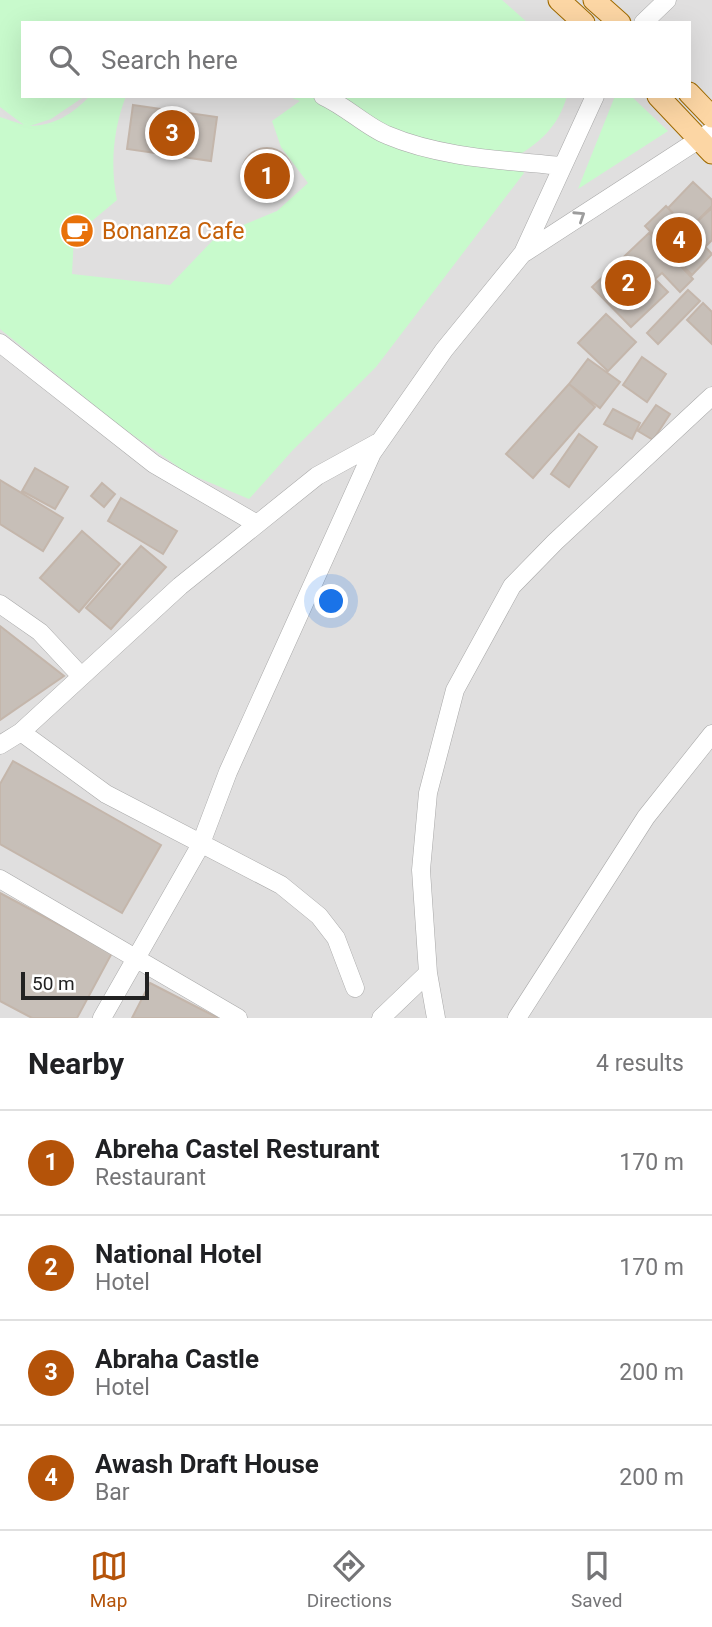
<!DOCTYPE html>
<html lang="en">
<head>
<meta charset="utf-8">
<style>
	body { margin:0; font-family:Roboto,sans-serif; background:#f2f2f2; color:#202124 }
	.scale { position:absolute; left:21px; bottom:18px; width:128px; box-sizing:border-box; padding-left:7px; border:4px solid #222; border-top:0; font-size:19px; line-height:24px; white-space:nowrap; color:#222; -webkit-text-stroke:5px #fff; paint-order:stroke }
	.you { position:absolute; left:332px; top:602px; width:24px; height:24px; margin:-18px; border:5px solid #fff; border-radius:50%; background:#1a73e8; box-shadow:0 0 0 10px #1a73e833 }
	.badge { display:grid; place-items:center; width:46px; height:46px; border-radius:50%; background:#b45309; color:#fff; font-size:23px; font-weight:700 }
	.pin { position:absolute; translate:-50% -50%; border:4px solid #fff; box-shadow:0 2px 7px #0006 }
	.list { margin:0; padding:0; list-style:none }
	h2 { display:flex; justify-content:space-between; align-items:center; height:91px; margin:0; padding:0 28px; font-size:30px }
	h2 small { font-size:23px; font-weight:400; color:#757577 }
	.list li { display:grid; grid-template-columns:46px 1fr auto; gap:21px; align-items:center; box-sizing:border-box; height:105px; padding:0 28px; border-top:2px solid #e0e0e0 }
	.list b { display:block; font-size:26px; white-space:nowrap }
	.list p { margin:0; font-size:23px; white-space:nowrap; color:#757577 }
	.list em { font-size:23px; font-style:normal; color:#757577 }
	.icon { flex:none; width:38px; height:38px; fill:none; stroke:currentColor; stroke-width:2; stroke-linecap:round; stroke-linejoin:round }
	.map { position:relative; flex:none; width:712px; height:1018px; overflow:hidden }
	.search { position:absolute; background:#fff; box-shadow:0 7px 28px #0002; left:21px; right:21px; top:21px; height:77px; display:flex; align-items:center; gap:18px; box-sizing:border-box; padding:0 24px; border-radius:0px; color:#757577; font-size:26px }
	.sheet { height:511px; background:#fff }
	nav { display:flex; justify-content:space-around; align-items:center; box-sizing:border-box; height:98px; border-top:2px solid #e0e0e0; background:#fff; font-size:19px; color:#757577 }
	nav a { display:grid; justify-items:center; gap:4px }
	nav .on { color:#b45309 }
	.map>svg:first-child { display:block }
</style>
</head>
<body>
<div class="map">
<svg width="712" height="1018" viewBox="0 0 712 1018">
	<rect width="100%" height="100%" fill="#f2efe9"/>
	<path fill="#e0dfdf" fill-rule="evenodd" d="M0,0H712V1018H0ZM23,23H689V96H23Z"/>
	<path fill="#c8facc" d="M0,0H502L528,23H23V96H85L51,119L30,126C56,125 72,114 90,96H126C113,129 110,167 117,200L74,236L72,274L170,285L217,236L277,211L308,183L281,147L272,121L300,101L287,96H567C558,127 540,143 512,159L524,173L376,367L292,451L249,499L187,473L120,426L0,329V117L24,125L0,107Z
		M615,96H631L668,131L578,189Z"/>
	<path fill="#c7bfb8" stroke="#c4b6ab" stroke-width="2" d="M133,105L217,117L211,161L127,149Z
		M242 173a25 25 0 1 1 50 0a25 25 0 1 1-50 0Z
		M693,182L712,200V206L689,229L668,208Z
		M666,206L712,254L692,275L645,226Z
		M712,208V240L706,246L689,229Z
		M649,233L693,279L680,292L662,273L655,279L668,292L631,327L592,287Z
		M688,290L700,301L658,344L647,333Z
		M703,303L712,312V344L687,320Z
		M606,314L636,342L608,371L578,343Z
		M642,357L666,374L647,402L623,385Z
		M588,359L620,382L600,408L569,384Z
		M569,384L595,407L533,478L506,454Z
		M656,405L670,414L653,440L638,431Z
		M613,409L640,423L632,439L604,424Z
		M579,434L597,447L569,487L551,474Z
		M35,468L68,487L55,509L22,491Z
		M0,480L63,518L43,551L0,524Z
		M102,483L115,494L104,507L91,496Z
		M121,498L177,531L163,554L108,521Z
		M82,531L120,564L79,612L40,578Z
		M141,546L166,567L111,629L86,608Z
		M0,626L64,676L0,720Z
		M13,761L161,845L122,913L0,844V784Z
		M0,893L112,953L77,1018H32L0,1001Z
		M150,983L218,1018H132Z"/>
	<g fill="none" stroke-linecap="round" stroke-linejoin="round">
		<g stroke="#a9a9a9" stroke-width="19">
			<path id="minor" d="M643,23L667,0
				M323,96C347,107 367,127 387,135C441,158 504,160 561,166
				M524,253L712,131
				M0,343L154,464L257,524
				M0,604L40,632L81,676
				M21,732L106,794L281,885L319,916L336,938L355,988
				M0,745L21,732L180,586L317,476L377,443
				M0,879L238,1018
				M102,1018L200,846L228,772L372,453L444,350L523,253L595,96
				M381,1018L428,973
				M436,1018L428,973L421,870L428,793L455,690L512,586L555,542L712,396
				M517,1018L646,817L712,734"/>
		</g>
		<g stroke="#a06b00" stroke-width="23">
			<path id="major" d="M559,0L584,23
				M594,0L620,23
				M689,93L712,117
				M658,96L712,153"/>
		</g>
		<use href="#minor" stroke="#fff" stroke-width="18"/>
		<use href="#major" stroke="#fcd6a4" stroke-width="21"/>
	</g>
	<defs><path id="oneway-chevron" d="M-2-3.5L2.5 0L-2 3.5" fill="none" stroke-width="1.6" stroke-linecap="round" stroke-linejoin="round" transform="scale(1.75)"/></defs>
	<use stroke="#9c9c9c" href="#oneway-chevron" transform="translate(580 216) rotate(-33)"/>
	<defs>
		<g id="cafe-disc" transform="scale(1.75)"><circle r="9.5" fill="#e8710a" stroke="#fff"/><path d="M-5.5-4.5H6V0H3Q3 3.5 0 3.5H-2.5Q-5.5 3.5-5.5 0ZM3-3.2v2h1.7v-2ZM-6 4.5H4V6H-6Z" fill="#fff"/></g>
	</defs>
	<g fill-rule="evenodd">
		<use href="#cafe-disc" x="77" y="231"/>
	</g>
	<g text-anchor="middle" stroke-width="5" stroke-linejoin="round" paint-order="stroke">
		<g font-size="23" fill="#c56008" stroke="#fff" text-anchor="start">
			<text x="102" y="239">Bonanza Cafe</text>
		</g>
	</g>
</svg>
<div class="scale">50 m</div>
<div class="you"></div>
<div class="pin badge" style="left:267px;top:176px">1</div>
<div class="pin badge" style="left:628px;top:283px">2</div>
<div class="pin badge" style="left:172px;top:133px">3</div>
<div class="pin badge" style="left:679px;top:240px">4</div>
<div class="search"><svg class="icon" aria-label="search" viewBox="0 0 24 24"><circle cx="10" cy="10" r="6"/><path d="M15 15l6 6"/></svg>Search here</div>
</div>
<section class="sheet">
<h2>Nearby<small>4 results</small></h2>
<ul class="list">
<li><span class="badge">1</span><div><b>Abreha Castel Resturant</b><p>Restaurant</p></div><em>170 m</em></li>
<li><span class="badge">2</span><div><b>National Hotel</b><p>Hotel</p></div><em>170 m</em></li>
<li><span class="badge">3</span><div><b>Abraha Castle</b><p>Hotel</p></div><em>200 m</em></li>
<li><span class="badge">4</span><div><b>Awash Draft House</b><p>Bar</p></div><em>200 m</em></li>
</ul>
</section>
<nav>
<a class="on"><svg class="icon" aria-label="map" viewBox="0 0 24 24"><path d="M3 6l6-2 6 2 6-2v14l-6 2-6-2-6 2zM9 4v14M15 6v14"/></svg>Map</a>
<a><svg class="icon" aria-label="directions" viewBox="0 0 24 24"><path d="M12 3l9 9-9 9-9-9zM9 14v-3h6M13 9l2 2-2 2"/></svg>Directions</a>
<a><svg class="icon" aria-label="saved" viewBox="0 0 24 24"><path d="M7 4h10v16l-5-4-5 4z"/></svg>Saved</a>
</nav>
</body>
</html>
